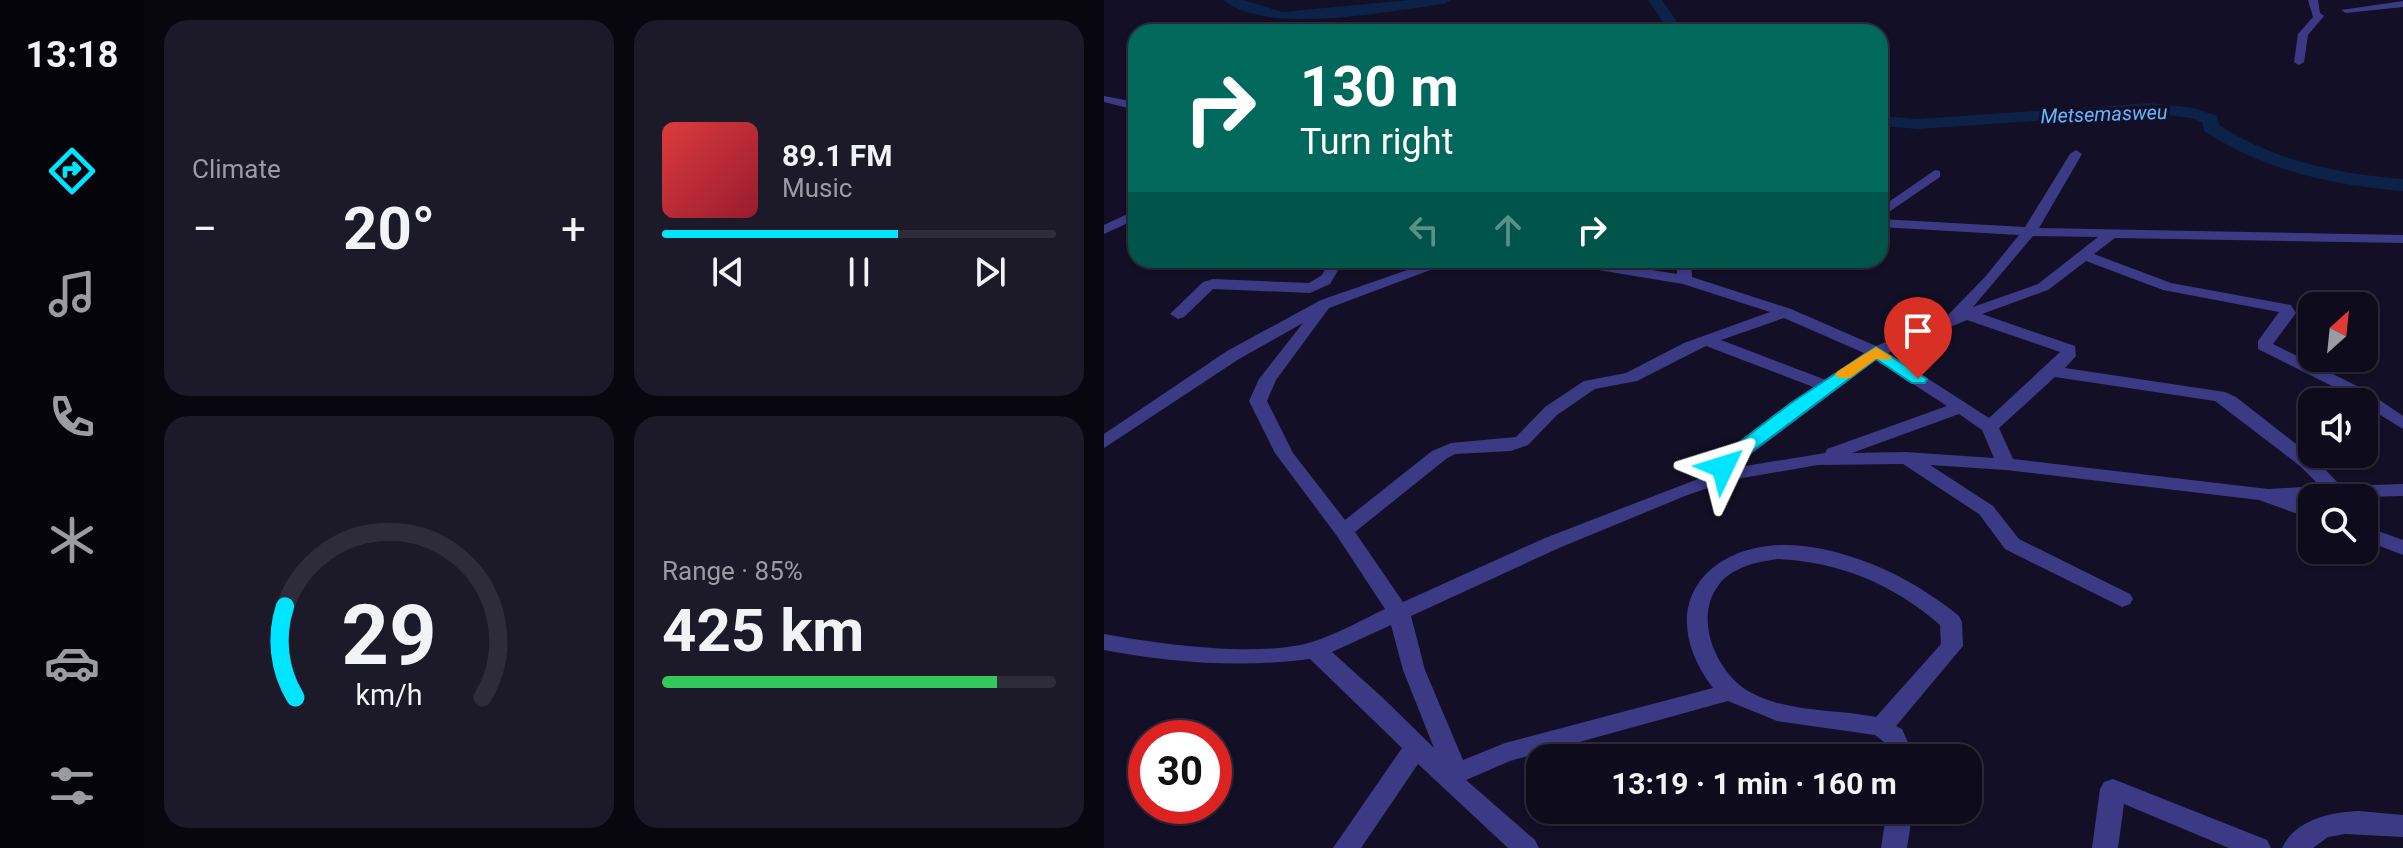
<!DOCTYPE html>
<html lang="en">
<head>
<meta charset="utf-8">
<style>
  body { margin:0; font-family:Roboto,sans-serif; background:#1c1929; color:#f1f3f6; height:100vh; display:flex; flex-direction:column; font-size:30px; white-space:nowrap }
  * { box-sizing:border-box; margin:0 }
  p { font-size:26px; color:#9b9ba3 }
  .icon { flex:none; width:44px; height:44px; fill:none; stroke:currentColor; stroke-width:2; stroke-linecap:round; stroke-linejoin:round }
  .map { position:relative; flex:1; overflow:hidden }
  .panel { display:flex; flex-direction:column; gap:20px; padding:20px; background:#08060f; width:960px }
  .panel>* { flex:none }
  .banner { position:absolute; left:24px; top:24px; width:760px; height:244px; border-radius:24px; box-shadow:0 2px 6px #0004,0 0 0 2px #2e2b3b; background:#00695c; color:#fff; overflow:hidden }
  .needle { width:52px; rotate:27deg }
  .buttons { position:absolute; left:1194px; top:292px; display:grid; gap:16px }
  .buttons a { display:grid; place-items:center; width:80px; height:80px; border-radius:16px; background:#0e0b1c; box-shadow:0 2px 6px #0004,0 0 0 2px #2e2b3b; font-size:40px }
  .speed { position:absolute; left:24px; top:720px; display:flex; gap:16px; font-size:40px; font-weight:700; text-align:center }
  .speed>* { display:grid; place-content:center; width:104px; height:104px; border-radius:50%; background:#0e0b1c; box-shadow:0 2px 6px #0004,0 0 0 2px #2e2b3b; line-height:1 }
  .speed .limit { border:12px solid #d22; background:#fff; color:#111 }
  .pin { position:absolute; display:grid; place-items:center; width:68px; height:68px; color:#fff; margin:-82px -34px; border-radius:50% 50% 50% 0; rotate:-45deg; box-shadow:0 0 8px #0007 }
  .pin .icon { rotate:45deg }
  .me { position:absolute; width:88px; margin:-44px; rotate:49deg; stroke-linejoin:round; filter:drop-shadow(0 0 6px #0008) }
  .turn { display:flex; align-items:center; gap:28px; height:168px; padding:0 40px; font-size:36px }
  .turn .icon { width:104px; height:104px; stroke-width:2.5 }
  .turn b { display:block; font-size:56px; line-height:68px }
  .lanes { display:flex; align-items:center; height:76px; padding:0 40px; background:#0003; justify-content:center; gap:40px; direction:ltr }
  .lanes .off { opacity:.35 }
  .big { font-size:60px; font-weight:700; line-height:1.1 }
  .panel .card { flex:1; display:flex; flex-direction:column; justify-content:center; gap:12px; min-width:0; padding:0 28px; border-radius:24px; background:#1c1929 }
  .panel .dial { align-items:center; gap:0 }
  .dial svg { height:208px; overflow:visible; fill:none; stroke:#2e2b3b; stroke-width:7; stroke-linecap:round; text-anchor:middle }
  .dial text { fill:#f1f3f6; stroke:none }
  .song { display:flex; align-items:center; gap:24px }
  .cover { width:96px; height:96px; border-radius:12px; background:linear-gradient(135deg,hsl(0 70% 55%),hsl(350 70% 35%)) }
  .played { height:8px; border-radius:4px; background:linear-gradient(90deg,#00e5ff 60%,#2e2b3b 60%) }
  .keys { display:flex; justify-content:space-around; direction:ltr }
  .heat { display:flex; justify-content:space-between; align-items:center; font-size:44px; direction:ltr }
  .charge { height:12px; border-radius:6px; background:linear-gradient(90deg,#34c759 85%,#2e2b3b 0) }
  .panel .tiles { flex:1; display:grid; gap:20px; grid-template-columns:repeat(2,1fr) }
  .trip { position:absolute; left:422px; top:744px; width:456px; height:80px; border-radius:24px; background:#0e0b1c; box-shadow:0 2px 6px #0004,0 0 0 2px #2e2b3b; font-weight:700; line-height:80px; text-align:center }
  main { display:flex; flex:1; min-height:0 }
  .dock { display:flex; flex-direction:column; width:144px; justify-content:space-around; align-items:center; background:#06040b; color:#9b9ba3 }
  .dock .icon { width:56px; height:56px }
  .dock .on { color:#00e5ff }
  .dock b { font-size:36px; color:#f1f3f6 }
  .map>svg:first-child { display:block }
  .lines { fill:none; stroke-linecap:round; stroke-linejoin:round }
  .river { fill:#0c2248; fill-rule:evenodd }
  .minor { fill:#3d3a85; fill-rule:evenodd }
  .route { fill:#00e5ff; stroke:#0095a6; stroke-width:2 }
  .slow { fill:#f59e0b }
  .labels { text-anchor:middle; stroke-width:7; stroke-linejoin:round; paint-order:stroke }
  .far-water-label { font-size:20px; font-style:italic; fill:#62b6ff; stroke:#130f26 }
</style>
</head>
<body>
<main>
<nav class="dock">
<b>13:18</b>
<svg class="icon on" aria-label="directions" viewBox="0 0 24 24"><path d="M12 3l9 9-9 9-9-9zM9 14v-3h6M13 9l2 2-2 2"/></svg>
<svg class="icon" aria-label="music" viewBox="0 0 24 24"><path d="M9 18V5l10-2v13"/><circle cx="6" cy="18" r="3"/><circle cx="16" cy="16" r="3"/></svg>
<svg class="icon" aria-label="phone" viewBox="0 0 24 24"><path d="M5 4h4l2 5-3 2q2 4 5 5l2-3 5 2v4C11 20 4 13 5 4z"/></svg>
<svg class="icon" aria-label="climate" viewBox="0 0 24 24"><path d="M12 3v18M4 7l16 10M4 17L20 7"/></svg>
<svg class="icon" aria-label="car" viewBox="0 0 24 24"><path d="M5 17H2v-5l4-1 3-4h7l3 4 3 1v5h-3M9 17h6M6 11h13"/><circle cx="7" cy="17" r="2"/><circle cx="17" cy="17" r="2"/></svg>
<svg class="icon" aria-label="filters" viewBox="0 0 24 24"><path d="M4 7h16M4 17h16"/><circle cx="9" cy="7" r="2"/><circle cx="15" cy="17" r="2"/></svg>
</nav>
<section class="panel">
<div class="tiles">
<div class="card"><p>Climate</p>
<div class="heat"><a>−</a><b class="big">20°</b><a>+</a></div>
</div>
<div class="card">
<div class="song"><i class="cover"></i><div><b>89.1 FM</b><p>Music</p></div></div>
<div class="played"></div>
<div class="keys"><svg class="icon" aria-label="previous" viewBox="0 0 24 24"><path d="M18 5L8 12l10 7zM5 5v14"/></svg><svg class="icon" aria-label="pause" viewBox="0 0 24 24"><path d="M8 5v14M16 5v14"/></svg><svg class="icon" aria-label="next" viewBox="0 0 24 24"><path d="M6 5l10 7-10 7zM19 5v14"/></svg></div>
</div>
<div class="card dial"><svg viewBox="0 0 100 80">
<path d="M14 69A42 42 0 1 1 86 69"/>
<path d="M14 69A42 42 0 0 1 10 34" stroke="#00e5ff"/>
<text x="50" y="56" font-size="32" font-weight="700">29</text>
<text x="50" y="72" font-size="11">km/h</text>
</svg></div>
<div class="card"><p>Range · 85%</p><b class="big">425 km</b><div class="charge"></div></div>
</div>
</section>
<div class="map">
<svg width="1299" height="848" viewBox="0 0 1299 848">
  <rect width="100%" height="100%" fill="#130f26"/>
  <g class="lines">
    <g class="river">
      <path d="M119,0h21l38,12 127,-12h42l-7,4c-55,7 -176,32 -221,-4z"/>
      <polygon points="544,0 558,0 580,32 566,32"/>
      <path d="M1046,103l44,5 23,8 2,9c56,36 119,49 184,54v12c-70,-6 -140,-21 -199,-60l-2,-9 -11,-4 -41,-5 -232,16 -38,-3v-10l38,3z"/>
    </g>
    <g class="minor">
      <polygon points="1204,0 1214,0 1216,13 1220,16 1204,35 1200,62 1195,65 1190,62 1194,34 1209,17"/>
      <polygon points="1299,1 1299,7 1242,13 1237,10"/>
      <polygon points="0,96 32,102 32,110 0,102"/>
      <path d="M972,150l6,4 -43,74 364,7v8l-288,-5 -21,16 77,29 120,22 5,8 -23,31 92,46 38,26v13l-39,-24v-3l-106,-53v-8l21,-29 -116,-22 -77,-29 -38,29 -66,24 93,32 1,10 -11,12 160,24 11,5 78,61 27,28 62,-2v12l-108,3 17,7v13l-53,-19 -253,-30 -76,-5 63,41 26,33 111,55 3,5 -3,5 -8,3 -117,-58 -26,-35 -76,-50 -85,1 -87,15 -46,16 -126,52 -148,68 14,54 38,90 42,-17 208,-55c-66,-87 3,-156 98,-141 55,9 105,34 148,69l3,6 1,24 -67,80 6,3 13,29h-24l-7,-16 -9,-7 -98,-14 -49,-20 -218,60 -44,19 69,60 4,8h-31l-90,-84 -57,84h-28l69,-100 -92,-89c-69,9 -137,4 -206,-9v-16c55,10 155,24 208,8 25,-8 50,-22 73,-33l-48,-73 -62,-83 -26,-52 10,-22 44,-56 -64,36 -135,89v-14l123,-83 94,-51 115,-40h21l-128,48 -53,72 -9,21 26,52 52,67 87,-69 19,-8 65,-6 29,-30 39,-26 42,-8 58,-30 86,-31 -87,-28 -121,-20 -7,-4h34l88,14v-14h14l1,17 99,32 85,37 70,-29 39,-40 34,-42 -139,-8v-8l145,8 45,-73zM929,236l65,1 -60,47 -65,23zM680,318l80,35 -38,27 -105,-40zM863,320l93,32 -71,66 -101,-65zM602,346l110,42 -96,69 -6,10 2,5 -171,66 -142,64 -48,-70 91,-73 9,-5 56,-3 17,-6 29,-30 38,-26 42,-8zM772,360l71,46 -120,43 -2,4 -92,15zM951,377l160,24 85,65 20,20 -52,3 -255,-30 -14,-31zM855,414l23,16 12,28 -89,-6 -53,1zM674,559c62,3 115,25 162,66l1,19 -65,73c-41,-8 -88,-4 -126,-25 -33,-18 -57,-73 -32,-106 13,-19 39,-24 60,-27zM287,625l12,45 31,78 -51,-50 -51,-46z"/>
      <polygon points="831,170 836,171 836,177 776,218 776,208"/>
      <polygon points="32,210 32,219 0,234 0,225"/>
      <polygon points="226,260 240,260 226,284 206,293 109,289 80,317 74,319 66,314 99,282 109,279 205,283 218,275"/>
      <polygon points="1260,526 1299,540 1299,555 1260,540"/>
      <polygon points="1009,779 1163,840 1167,848 1125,848 1020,804 1014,848 988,848 996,789 1000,782"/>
      <polygon points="783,810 809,810 803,848 777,848"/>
      <path d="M1255,811l44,4v22l-58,-3 -17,3 -15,11h-31c13,-28 48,-36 77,-37z"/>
    </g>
  </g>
  <polygon class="route" points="772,347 823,379 821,383 808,383 772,359 631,464 626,472 612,472 610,467 616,457 687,403"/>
  <polygon class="slow" points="772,347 788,357 786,360 772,359 746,378 734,378 731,375 734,371"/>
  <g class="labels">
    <g class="far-water-label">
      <text transform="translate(1000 114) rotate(-2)" y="7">Metsemasweu</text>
    </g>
  </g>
</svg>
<div class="buttons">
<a><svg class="needle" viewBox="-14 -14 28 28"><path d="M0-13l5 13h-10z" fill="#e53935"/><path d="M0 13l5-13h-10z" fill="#9b9ba3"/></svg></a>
<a><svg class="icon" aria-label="sound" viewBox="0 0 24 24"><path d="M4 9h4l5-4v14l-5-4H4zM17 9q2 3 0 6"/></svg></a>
<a><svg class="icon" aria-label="search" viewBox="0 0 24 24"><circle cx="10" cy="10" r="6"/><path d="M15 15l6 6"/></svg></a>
</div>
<div class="speed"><div class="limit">30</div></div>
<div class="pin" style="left:814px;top:379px;background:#d93025"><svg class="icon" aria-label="arrive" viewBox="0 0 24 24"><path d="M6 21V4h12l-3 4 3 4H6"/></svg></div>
<svg class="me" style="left:619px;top:467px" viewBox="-20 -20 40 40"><path d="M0-17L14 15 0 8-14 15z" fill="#00e5ff" stroke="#fff" stroke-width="4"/></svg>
<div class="trip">13:19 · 1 min · 160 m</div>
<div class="banner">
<div class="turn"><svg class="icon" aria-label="right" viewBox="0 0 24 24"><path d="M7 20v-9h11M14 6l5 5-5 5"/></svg><div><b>130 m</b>Turn right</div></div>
<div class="lanes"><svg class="icon off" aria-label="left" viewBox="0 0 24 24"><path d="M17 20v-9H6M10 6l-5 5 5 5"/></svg><svg class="icon off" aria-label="ahead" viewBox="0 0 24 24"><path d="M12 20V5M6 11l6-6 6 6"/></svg><svg class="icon" aria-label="right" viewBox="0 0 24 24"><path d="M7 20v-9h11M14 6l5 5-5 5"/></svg></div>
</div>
</div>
</main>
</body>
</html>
